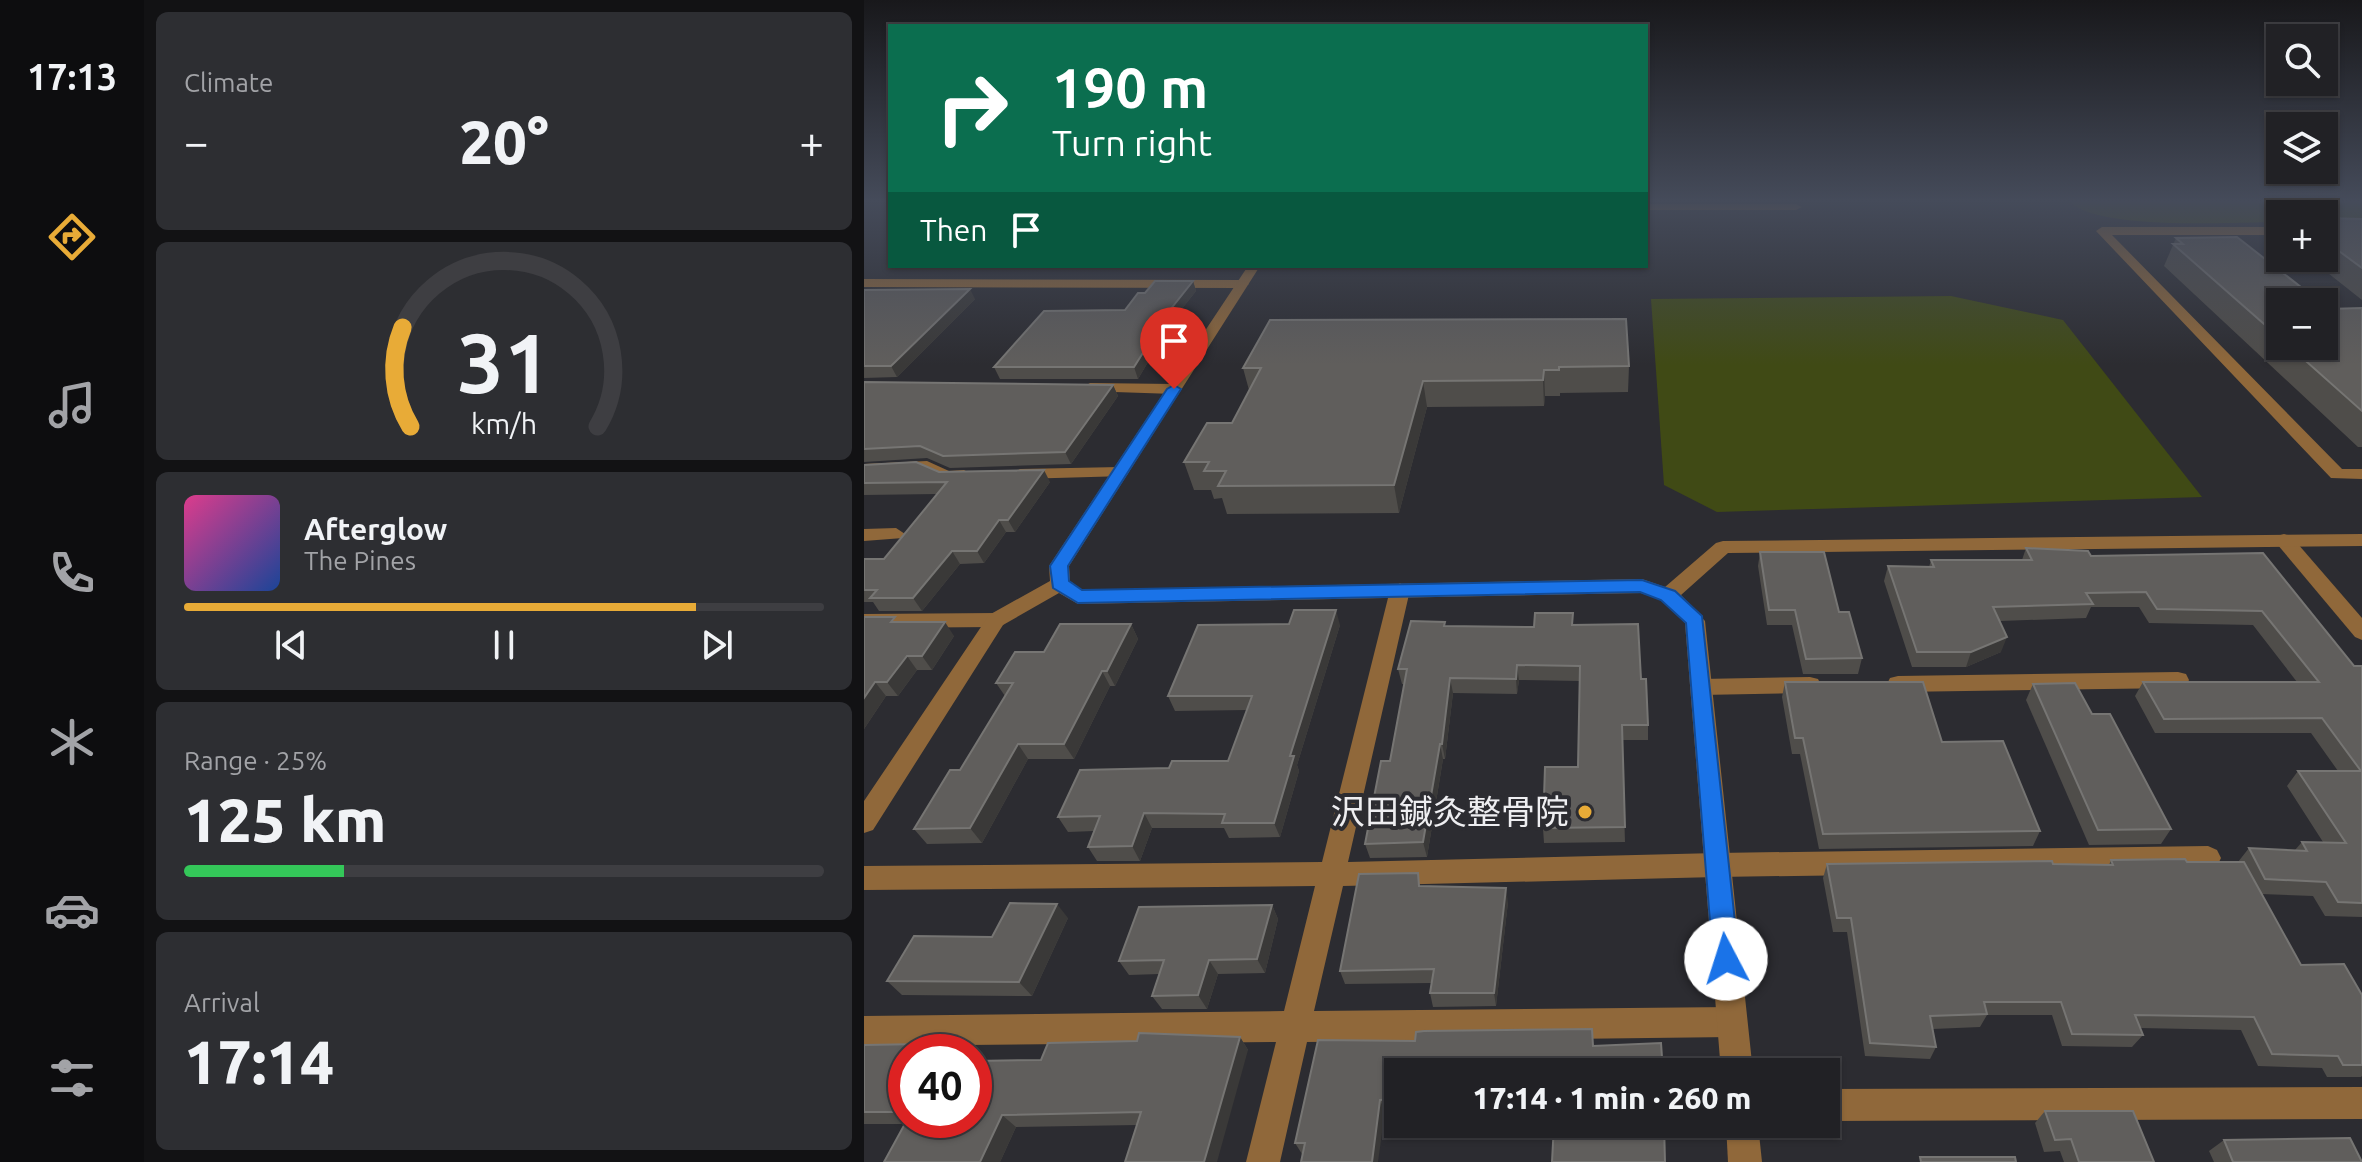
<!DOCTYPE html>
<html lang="en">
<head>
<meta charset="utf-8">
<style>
  body { margin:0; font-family:Ubuntu,"Noto Sans JP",sans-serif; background:#2d2e32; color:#f1f3f6; height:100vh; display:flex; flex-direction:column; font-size:30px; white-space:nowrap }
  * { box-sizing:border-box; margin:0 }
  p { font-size:26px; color:#a2a3a7 }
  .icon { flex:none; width:44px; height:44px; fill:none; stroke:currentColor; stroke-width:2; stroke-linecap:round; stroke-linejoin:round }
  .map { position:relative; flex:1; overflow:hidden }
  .sheet { display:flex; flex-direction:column; gap:12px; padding:12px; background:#121214; width:720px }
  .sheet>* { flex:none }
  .top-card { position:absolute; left:24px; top:24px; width:760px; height:244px; border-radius:0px; box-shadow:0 2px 6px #0004,0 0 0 2px #3e3e42; background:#0b6e4f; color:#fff; overflow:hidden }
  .tools { position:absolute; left:1402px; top:24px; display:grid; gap:16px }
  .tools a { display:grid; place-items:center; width:72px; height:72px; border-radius:0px; background:#212125; box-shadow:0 2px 6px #0004,0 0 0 2px #3e3e42; font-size:40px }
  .speed { position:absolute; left:24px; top:1034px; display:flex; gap:16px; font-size:40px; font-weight:700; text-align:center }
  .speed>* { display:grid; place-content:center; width:104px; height:104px; border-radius:50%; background:#212125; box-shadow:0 2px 6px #0004,0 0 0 2px #3e3e42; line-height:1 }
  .speed .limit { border:12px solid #d22; background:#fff; color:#111 }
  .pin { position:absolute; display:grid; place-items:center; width:68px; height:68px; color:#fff; margin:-82px -34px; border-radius:50% 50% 50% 0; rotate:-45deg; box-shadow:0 0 8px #0007 }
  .pin .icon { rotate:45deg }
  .me { position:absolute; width:88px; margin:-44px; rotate:355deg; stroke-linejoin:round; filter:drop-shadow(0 0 6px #0008) }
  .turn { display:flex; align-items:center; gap:28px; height:168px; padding:0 32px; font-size:36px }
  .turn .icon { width:104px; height:104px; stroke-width:2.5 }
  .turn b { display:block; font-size:56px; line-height:68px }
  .then { display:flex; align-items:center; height:76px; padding:0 32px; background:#0003; gap:16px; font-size:30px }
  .big { font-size:60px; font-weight:800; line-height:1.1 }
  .sheet .tile { flex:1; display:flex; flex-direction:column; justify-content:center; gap:12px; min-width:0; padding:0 28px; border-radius:12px; background:#2d2e32 }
  .sheet .dial { align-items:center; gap:0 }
  .dial svg { height:208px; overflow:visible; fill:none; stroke:#3e3e42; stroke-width:7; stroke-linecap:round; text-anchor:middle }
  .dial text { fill:#f1f3f6; stroke:none }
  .song { display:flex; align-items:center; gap:24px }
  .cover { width:96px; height:96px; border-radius:12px; background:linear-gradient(135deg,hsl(330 70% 55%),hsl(220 70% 35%)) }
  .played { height:8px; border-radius:4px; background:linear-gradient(90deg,#e8ab37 80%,#3e3e42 80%) }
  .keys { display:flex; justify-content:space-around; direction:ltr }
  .heat { display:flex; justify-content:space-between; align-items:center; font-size:44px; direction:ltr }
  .charge { height:12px; border-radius:6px; background:linear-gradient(90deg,#34c759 25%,#3e3e42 0) }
  .trip { position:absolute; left:520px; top:1058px; width:456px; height:80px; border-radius:0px; background:#212125; box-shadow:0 2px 6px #0004,0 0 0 2px #3e3e42; font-weight:800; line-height:80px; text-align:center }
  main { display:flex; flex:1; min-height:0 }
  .dock { display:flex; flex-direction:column; width:144px; justify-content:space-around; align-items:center; background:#0d0d0f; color:#a2a3a7 }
  .dock .icon { width:56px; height:56px }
  .dock .active { color:#e8ab37 }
  .dock b { font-size:36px; color:#f1f3f6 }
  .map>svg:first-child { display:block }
  .green { fill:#404a15 }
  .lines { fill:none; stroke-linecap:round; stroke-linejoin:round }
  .service { fill:#90683a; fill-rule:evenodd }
  .minor { fill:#90683a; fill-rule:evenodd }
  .tertiary { fill:#90683a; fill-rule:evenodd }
  .wall { fill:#4f4d4a }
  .shaded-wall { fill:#3a3938 }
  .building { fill:#605e5c; stroke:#767573; stroke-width:2 }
  .route { fill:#1a73e8; stroke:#114b97; stroke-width:2 }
  .poi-dot { fill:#e8ab37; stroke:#2c2c31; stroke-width:3 }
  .labels { text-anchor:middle; stroke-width:8; stroke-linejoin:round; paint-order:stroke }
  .near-poi-label { font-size:34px; fill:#eeeef1; stroke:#2c2c31; text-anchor:end }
</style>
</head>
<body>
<main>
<nav class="dock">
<b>17:13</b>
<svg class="icon active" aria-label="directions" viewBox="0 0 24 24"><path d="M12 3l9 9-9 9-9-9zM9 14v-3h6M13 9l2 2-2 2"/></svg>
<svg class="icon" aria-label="music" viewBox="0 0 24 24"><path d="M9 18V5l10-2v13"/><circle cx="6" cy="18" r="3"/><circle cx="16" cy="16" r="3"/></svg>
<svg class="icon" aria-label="phone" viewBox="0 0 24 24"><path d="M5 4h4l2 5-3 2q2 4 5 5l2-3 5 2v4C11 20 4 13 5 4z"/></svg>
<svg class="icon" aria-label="climate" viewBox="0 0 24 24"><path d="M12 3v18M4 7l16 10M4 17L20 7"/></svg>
<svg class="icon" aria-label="car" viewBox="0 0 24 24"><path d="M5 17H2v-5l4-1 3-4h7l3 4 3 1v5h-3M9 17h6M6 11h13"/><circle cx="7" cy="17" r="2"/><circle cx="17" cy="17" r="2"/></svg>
<svg class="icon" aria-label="filters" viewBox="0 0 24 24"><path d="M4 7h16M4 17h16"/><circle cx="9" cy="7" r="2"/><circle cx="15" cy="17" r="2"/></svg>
</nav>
<section class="sheet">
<div class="tile"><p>Climate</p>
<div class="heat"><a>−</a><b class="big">20°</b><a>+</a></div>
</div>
<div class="tile dial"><svg viewBox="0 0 100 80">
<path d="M14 69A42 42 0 1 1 86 69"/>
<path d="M14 69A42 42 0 0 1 11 31" stroke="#e8ab37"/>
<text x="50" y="56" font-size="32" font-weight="700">31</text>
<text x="50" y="72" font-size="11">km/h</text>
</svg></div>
<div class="tile">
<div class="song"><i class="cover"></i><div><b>Afterglow</b><p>The Pines</p></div></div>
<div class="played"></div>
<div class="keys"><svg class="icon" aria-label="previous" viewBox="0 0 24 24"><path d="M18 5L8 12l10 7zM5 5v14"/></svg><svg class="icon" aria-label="pause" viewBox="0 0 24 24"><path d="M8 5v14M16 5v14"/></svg><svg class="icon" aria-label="next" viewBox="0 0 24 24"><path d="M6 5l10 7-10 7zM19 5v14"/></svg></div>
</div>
<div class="tile"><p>Range · 25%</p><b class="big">125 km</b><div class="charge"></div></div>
<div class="tile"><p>Arrival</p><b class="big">17:14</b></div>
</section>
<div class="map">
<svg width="1498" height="1162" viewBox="0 0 1498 1162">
  <rect width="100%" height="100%" fill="#2c2c31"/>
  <g class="green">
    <path d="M1206,202h292v20h-38v-8h-44v8c-44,0 -181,9 -210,-20z"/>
    <polygon points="1087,296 1199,320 1338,497 853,512 800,485 787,299"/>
  </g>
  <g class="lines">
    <g class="service">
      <polygon points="782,204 932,204 938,207 932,210 782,210"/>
      <polygon points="1416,227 1416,235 1248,235 1478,469 1498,469 1498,479 1467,478 1232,231 1238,227"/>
      <polygon points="226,383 310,384 318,389 310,394 221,391 218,388"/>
      <path d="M63,461l22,10 15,-1 9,5c-17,15 -32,0 -49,-4 -17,-3 -42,2 -60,3v-10z"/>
      <polygon points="256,467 265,472 262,476 156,479 147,474 156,469"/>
      <polygon points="32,528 41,534 39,538 0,541 0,529"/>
      <polygon points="132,613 139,615 142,620 139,625 132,627 0,628 0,614"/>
      <polygon points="1314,672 1322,674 1325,680 1322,686 1314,688 1034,692 1026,690 1023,684 1026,678 1034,676"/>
      <polygon points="946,677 954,679 957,685 954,691 946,693 837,695 829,693 826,687 829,681 837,679"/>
      <polygon points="1344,846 1353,850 1357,858 1353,866 1344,870 853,877 844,873 840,865 844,857 853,853"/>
      <polygon points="1498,1087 1498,1119 962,1121 962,1089"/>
    </g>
    <g class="minor">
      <polygon points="0,279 378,280 385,284 378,288 0,287"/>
      <polygon points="1420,534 1427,536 1498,618 1498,640 1491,637 1413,544 1410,540 1413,536"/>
      <polygon points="536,583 546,590 484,862 853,853 862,857 866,865 862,873 853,877 479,886 450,1011 868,1007 879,1011 883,1022 879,1033 868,1037 443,1042 416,1162 382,1162 412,1042 0,1046 0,1016 420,1011 451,886 0,890 0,866 458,862 526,590"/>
    </g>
    <g class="tertiary">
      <polygon points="384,266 396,266 205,566 206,581 218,590 778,579 801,587 852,543 859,541 1498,534 1498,546 864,553 817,595 841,621 889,1072 857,1072 821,623 797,600 777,593 214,604 195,593 139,625 9,830 0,833 0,801 125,615 186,581 185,566"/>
      <polygon points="862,1124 894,1124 898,1162 864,1162"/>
    </g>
  </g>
  <g class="wall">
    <polygon points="1460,218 1498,219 1498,300 1445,258 1460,258"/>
    <polygon points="1312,238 1416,302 1416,346 1460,346 1464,309 1498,308 1498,447 1494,447 1300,266"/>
    <polygon points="329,281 332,291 309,320 274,379 136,379 130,367 261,310 281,293"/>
    <polygon points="0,290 111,299 33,377 0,378"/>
    <polygon points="765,366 764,392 696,393 696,396 681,396 680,406 563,407 535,513 363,514 358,498 350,499 347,490 330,490 320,462 368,423 385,390 379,368"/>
    <polygon points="0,382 249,385 254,396 207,464 86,468 63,458 0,462"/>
    <polygon points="0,465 75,472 186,482 151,532 142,532 120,563 96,564 58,611 15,611 9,602 0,602 0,559 20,559 73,494 0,495"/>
    <polygon points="1162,548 1227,556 1399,553 1490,666 1498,666 1498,917 1461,916 1449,896 1397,894 1437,965 1498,995 1498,1076 1497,1077 1463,1077 1458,1068 1394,1066 1377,1030 1276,1028 1279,1035 1268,1047 1198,1046 1188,1015 1123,1015 1116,1027 1069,1029 1072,1047 1066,1059 1001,1056 983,932 969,932 959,878 963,864 1245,865 1247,860 1374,862 1385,848 1431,850 1438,842 1459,842 1423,786 1434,771 1474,771 1447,733 1291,733 1271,696 1279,682 1433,682 1389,625 1285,623 1275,607 1227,607 1222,618 1136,621 1137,652 1102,667 1048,667 1020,581 1024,566 1065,567 1067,560 1158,560"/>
    <polygon points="896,552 975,612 998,658 994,674 939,674 928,625 903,625 894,566"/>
    <polygon points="0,617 35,622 90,636 68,670 53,670 34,696 22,696 0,729"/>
    <polygon points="267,624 274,639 251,686 246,686 210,759 164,759 118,843 63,844 50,829 96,770 141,696 132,683"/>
    <polygon points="476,625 433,765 435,771 416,837 365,838 360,828 288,828 276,861 233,861 224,847 230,831 204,832 194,817 305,768 364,761 383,710 311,711 304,696"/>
    <polygon points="709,625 777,679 784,725 784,740 758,740 761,842 680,843 679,828 714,767 716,681 655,680 653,694 589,693 581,759 579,759 563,857 506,858 501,844 526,761 540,684 538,684 534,669 582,626 670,627"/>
    <polygon points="921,682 1078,742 1176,831 1169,846 955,849 936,754 928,754 918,697"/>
    <polygon points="1169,684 1228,714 1307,829 1297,844 1225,845 1162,700"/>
    <polygon points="558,886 644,902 632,1006 569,1007 566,993 567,983 481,984 476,971"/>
    <polygon points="408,905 414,919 401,973 354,974 343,1009 298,1009 288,996 295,974 265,975 255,961"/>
    <polygon points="204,918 168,996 38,995 23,981 128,937"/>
    <polygon points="376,1037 384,1050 273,1125 152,1127 136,1162 20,1162 41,1124 0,1124 0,1045 42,1052 42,1120 110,1120 177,1060 273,1041"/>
    <polygon points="454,1040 729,1046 534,1072 534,1111 521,1111 438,1154 431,1143"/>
    <polygon points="1181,1111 1290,1162 1200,1162 1196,1151 1180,1152 1171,1123"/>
    <polygon points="1360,1140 1498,1162 1350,1162 1345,1151"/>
  </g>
  <g class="shaded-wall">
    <polygon points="329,281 332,291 309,320 274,379 270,367 306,310"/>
    <polygon points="106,289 111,299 33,377 27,366"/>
    <polygon points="680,370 681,396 680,406 679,380"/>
    <polygon points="559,381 563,407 535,513 530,485"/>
    <polygon points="249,385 254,396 207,464 201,452"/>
    <polygon points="180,470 186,482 151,532 144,520"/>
    <polygon points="135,520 142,532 120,563 113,551"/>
    <polygon points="88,551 96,564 58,611 49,598"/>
    <polygon points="472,610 476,625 433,765 435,771 416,837 410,823 426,756"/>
    <polygon points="81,622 90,636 68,670 58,656"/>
    <polygon points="267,624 274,639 251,686 243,671"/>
    <polygon points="1143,637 1137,652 1102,667 1107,652"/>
    <polygon points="43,656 53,670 34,696 23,682"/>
    <polygon points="653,665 655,680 653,694 652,679"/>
    <polygon points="238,671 246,686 210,759 200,744"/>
    <polygon points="586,678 589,693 581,759 578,744"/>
    <polygon points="11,682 22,696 0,729 0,698"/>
    <polygon points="154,744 164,759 118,843 106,828"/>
    <polygon points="576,744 579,759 563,857 559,842"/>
    <polygon points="280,813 288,828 276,861 268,846"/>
    <polygon points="642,888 644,902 632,1006 630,993"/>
    <polygon points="193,904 204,918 168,996 155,982"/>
    <polygon points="408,905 414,919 401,973 393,959"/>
    <polygon points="345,960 354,974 343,1009 334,995"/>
    <polygon points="376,1037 384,1050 353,1162 340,1162"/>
    <polygon points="57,1044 66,1052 53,1052"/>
    <polygon points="516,1100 521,1111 514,1162 508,1162"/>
    <polygon points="138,1115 152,1127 136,1162 116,1162"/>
  </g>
  <g class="building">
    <polygon points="1460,218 1498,219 1498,268 1460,240"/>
    <polygon points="1373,237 1456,302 1416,302 1416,338 1309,244 1319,244 1312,238"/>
    <polygon points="291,281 329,281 306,310 270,367 130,367 180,311 261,310 274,293 281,293"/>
    <polygon points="106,289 27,366 0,366 0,290"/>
    <polygon points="1460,305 1464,309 1498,308 1498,411 1425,346 1460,346"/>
    <polygon points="762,319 765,366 695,367 695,370 680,370 679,380 559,381 530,485 354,486 362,471 340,471 345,462 320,462 343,423 368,423 397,368 379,368 406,320"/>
    <polygon points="0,382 249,385 201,452 79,456 56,446 0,449"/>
    <polygon points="52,462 75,472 180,470 144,520 135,520 113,551 88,551 49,598 6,598 13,590 0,590 0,559 20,559 83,482 0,483 0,465"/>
    <polygon points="1162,548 1224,551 1227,556 1399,553 1490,666 1498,666 1498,903 1474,902 1462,882 1401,879 1385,848 1443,851 1438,842 1482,843 1434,771 1497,771 1458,718 1300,719 1279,682 1455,682 1398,611 1293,609 1282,592 1222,593 1229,604 1129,607 1143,637 1107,652 1053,652 1024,566 1070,567 1067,560 1168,560"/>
    <polygon points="896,552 960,552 975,612 985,612 998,658 942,659 931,610 905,610"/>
    <polygon points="430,610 472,610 426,756 430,756 410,823 358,823 361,814 280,813 268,846 224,847 236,816 194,817 216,770 305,768 308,761 364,761 388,696 304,696 334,625 425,624"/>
    <polygon points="671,613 709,613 708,625 774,624 777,679 782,679 784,725 758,725 761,827 679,828 681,767 714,767 716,666 653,665 652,679 586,678 578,744 576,744 559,842 501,844 517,761 526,761 543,669 534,669 547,621 581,622 580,626 670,627"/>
    <polygon points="0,617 31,617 27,622 81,622 58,656 43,656 23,682 11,682 0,698"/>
    <polygon points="196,624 267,624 243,671 238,671 200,744 154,744 106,828 50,829 86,770 96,770 149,683 132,683 151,652 180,652"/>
    <polygon points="921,682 1059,682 1078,742 1139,741 1176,831 959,834 939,738 931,738"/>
    <polygon points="1211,683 1228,714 1246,714 1307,829 1234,830 1169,684"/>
    <polygon points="1321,859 1323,862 1380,862 1437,965 1480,964 1498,995 1498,1065 1479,1065 1474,1056 1408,1054 1390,1017 1271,1015 1279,1035 1208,1034 1197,1002 1120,1002 1123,1014 1066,1016 1072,1047 1006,1043 987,918 973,918 963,864 1188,861 1189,864 1249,865 1247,860"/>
    <polygon points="554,873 555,886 642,888 630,993 566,993 570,969 476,971 495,874"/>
    <polygon points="146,903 193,904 155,982 23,981 50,936 128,937"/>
    <polygon points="408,905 393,959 345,960 334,995 288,996 300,960 255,961 275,907"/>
    <polygon points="728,1029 729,1046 797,1043 799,1072 534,1072 534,1099 516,1100 508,1162 437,1162 441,1143 431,1143 454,1040 551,1041 552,1032 560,1031"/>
    <polygon points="275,1033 376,1037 340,1162 261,1162 277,1112 138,1115 116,1162 20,1162 43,1120 110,1120 110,1061 177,1060 184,1043 273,1041"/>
    <polygon points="57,1044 53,1052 42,1052 42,1112 0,1112 0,1045"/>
    <polygon points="1181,1111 1269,1111 1290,1162 1215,1162 1207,1139 1191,1140"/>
    <polygon points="690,1124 800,1124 801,1162 688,1162"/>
    <polygon points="1486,1138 1498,1162 1369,1162 1360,1140"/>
    <polygon points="1056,1157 1151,1157 1152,1162 1057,1162"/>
  </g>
  <linearGradient id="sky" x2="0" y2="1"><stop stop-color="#18181b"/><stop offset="0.55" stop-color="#454b5a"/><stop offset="1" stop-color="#454b5a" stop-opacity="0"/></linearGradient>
  <rect width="1498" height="365" fill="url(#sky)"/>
  <polygon class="route" points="310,385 317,389 204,566 205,581 218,590 778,580 811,591 838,616 875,959 871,968 862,972 853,968 849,959 822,623 797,600 776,592 214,603 189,588 186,566 303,389"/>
  <circle class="poi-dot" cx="721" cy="812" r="8"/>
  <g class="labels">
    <g class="near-poi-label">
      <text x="705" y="824">沢田鍼灸整骨院</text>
    </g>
  </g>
</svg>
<div class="tools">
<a><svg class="icon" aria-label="search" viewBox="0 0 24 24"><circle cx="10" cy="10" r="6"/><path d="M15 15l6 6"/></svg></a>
<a><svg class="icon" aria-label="layers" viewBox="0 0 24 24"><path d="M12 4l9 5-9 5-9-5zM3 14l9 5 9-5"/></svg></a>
<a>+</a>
<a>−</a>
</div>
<div class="speed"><div class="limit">40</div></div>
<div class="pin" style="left:310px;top:389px;background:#d93025"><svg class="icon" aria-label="arrive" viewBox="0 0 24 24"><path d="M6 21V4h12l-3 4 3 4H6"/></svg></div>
<svg class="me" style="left:862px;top:959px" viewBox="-20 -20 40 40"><circle r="19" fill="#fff"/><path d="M0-13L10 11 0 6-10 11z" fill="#1a73e8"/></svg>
<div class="trip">17:14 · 1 min · 260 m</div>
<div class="top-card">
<div class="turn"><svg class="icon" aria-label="right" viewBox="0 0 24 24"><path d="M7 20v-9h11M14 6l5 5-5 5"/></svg><div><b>190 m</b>Turn right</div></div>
<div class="then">Then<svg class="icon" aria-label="arrive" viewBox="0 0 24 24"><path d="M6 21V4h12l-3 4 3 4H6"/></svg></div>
</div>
</div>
</main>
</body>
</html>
